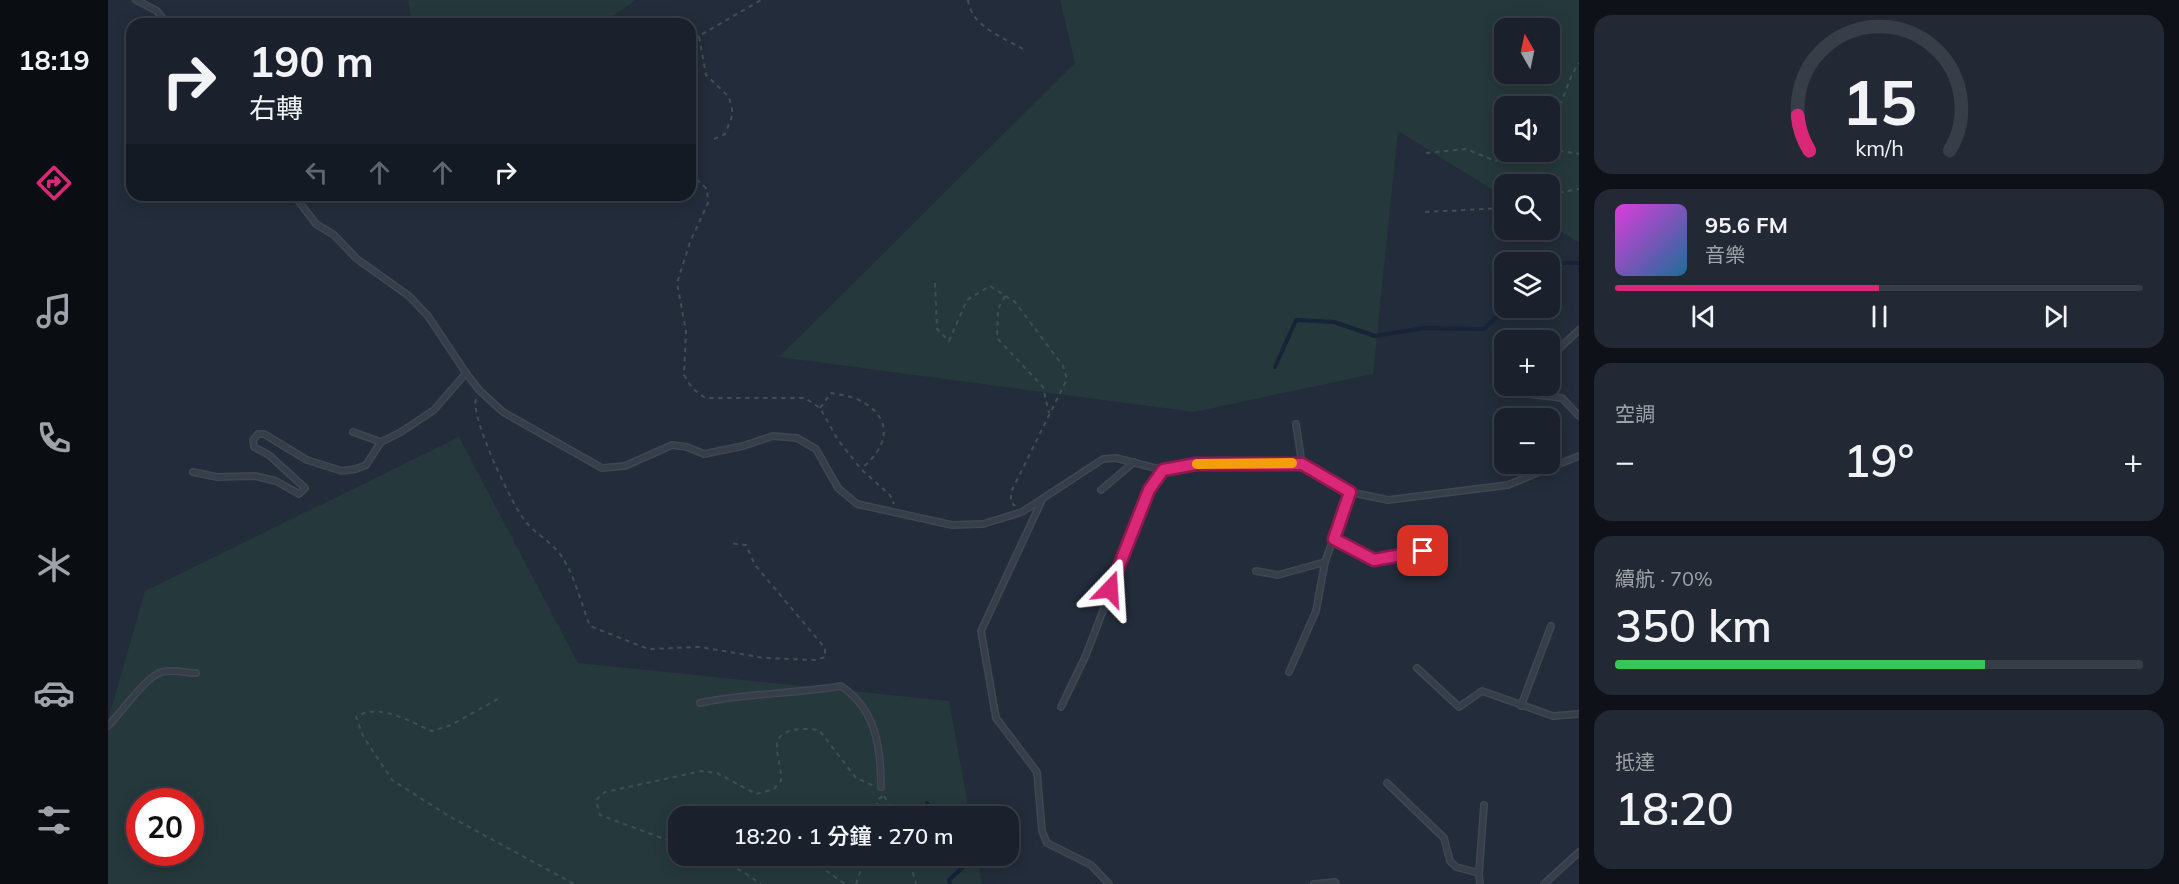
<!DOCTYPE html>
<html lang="zh-TW">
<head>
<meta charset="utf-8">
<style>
  body { margin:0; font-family:Mulish,"Noto Sans TC",sans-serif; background:#232934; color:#f1f3f6; height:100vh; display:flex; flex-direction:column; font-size:22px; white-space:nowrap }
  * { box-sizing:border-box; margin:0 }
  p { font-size:20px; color:#9fa3a9 }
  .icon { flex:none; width:33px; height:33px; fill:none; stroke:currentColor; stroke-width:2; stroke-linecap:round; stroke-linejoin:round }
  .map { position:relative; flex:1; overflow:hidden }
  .panel { display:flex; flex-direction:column; gap:15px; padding:15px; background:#0e1218; width:600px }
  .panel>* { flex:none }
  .hud { position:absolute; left:18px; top:18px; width:570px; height:183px; border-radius:18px; box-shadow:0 3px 15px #0003,0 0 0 2px #383e48; background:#1a212c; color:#f1f3f6; overflow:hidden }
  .needle { width:39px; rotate:351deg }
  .buttons { position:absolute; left:1386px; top:18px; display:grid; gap:12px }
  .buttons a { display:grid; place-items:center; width:66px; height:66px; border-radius:12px; background:#1a212c; box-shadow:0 3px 15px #0003,0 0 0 2px #383e48; font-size:30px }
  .speed { position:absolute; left:18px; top:788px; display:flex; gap:12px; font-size:30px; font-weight:700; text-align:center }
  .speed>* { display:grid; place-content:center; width:78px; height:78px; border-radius:50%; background:#1a212c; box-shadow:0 3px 15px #0003,0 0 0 2px #383e48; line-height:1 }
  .speed .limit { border:9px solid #d22; background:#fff; color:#111 }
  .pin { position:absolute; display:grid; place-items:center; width:51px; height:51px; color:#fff; margin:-26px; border-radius:12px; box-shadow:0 3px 9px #0006 }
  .me { position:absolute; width:66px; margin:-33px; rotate:20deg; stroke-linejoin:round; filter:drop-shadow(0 0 4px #0008) }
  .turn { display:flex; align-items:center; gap:21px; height:126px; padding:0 24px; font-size:27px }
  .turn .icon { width:78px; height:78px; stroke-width:2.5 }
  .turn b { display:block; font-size:42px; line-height:51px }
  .lanes { display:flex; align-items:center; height:57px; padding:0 24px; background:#0003; justify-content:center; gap:30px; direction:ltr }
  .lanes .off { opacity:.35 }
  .big { font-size:45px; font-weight:600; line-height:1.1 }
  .panel .card { flex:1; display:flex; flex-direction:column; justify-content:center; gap:9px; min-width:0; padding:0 21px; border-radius:18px; background:#232934 }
  .panel .dial { align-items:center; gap:0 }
  .dial svg { height:156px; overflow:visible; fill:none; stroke:#383e48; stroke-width:7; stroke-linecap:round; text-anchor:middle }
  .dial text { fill:#f1f3f6; stroke:none }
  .song { display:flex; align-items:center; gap:18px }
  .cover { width:72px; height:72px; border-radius:9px; background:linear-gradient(135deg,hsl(300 70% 55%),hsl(200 70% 35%)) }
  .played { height:6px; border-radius:3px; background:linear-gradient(90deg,#db2777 50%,#383e48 50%) }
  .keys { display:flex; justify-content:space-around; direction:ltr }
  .heat { display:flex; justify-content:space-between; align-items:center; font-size:33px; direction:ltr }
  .charge { height:9px; border-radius:4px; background:linear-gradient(90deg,#34c759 70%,#383e48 0) }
  .trip { position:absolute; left:560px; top:806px; width:351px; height:60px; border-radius:18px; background:#1a212c; box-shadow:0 3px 15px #0003,0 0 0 2px #383e48; font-weight:600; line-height:60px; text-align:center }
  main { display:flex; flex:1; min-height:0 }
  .tabs { display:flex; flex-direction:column; width:108px; justify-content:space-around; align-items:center; background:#0a0d12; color:#9fa3a9 }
  .tabs .icon { width:42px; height:42px }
  .tabs .active { color:#db2777 }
  .tabs b { font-size:27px; color:#f1f3f6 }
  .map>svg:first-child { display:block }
  .green { fill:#25383b; fill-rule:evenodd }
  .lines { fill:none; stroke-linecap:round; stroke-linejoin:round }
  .stream { stroke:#172337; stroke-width:4 }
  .service-casing { stroke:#404753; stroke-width:8 }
  .path { stroke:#3d5153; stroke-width:2; stroke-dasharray:4.5 4.5; stroke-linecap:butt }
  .service { stroke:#363e4a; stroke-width:5 }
  .route-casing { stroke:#8e194d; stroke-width:15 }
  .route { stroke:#db2777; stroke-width:10 }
  .slow { stroke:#f59e0b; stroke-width:10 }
</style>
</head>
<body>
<main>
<nav class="tabs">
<b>18:19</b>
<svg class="icon active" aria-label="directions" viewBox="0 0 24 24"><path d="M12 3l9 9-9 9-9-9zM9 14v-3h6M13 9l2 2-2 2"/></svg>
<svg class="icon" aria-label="music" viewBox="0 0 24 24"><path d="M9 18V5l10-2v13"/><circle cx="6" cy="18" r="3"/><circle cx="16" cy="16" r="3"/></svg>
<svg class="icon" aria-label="phone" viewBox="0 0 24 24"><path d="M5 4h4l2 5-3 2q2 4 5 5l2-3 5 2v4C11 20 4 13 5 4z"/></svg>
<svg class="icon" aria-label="climate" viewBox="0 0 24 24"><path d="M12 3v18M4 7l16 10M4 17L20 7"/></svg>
<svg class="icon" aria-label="car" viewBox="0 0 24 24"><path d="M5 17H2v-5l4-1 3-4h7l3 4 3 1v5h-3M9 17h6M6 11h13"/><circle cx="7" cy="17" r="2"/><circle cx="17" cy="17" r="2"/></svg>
<svg class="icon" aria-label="filters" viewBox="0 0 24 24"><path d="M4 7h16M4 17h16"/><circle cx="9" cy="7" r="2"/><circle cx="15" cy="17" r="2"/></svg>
</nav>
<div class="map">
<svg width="1471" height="884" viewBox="0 0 1471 884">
  <rect width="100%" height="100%" fill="#232c3a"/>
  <g class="green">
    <polygon points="300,0 527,0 495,24 304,24"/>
    <path d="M952,0h519v243l-29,-19v-40h-46v13l-106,-66 -25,243 -179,38 -415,-55 296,-294zM1396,28h46v46h-46zM1396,106h46v46h-46z"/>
    <path d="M351,437l119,226 371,38 21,115h-292v39h299l5,29h-874v-164l37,-129zM32,801h50v51h-50z"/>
  </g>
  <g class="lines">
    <g class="stream">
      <polyline points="1442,271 1454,263 1471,263"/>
      <polyline points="1167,367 1188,320 1226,322 1267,336 1316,328 1376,329 1398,308"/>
      <polyline points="819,803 831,816"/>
      <polyline points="842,884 841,880 868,855"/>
    </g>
    <defs>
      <g id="service">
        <polyline points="28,0 49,11 59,24"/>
        <polyline points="186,195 208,224 226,235 249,259 301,296 320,316 358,373 371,390 395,412 494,468 517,466 564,445 579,447 596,454 635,446 665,436 689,438 708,449 730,488 749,504 844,525 875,524 914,512 995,459 1008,458 1055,470 1088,464 1194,464 1242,492 1280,500 1400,485 1471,456"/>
        <polyline points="1442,357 1471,330"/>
        <polyline points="1418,386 1421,394 1454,398 1471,416"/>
        <polyline points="1188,424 1194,464"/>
        <polyline points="245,432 273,442"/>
        <polyline points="85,472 109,477 147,476 168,481 191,494 197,488 161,455 146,447 145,440 150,434 156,434 199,460 234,471 248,469 258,465 273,442 293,432 326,410 358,373"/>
        <polyline points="993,490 1026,462"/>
        <polyline points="934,500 873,631 888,718 929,772 934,831 939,843 983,865 1001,884"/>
        <polyline points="1225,539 1266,560 1315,551"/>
        <polyline points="1148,571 1170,575 1217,562"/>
        <polyline points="1309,668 1351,707 1374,691 1445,716 1471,714"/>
        <polyline points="1181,672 1208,611 1217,562 1242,492"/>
        <path d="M592,703c46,-10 94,-9 141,-17 35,23 40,62 40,101"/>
        <polyline points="1413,706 1443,626"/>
        <polyline points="953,707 978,655 1041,490 1055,470"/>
        <path d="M0,726c13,-13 39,-51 54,-54 10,-3 24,1 34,1"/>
        <polyline points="1279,783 1336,838 1342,861 1348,867 1371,873 1372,884"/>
        <polyline points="1371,873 1376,805"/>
        <polyline points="1206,884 1227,882 1228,884"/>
        <polyline points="1436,884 1471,852"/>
      </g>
    </defs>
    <use href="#service" class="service-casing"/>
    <g class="path">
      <path d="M860,0c3,26 34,37 55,49"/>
      <polyline points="582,44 591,36"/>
      <path d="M1442,120c15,-17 16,-39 29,-57"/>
      <polyline points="606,139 617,134 625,114 621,97 598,75 591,36 653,0"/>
      <polyline points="1442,149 1471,154"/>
      <polyline points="1318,153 1358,149 1388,161 1405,152"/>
      <polyline points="582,173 599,189 600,203 582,242 569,283 578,331 576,375 584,388 597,398 697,398 712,408 730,440 753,469 782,495 786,504"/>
      <polyline points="1442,194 1471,189"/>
      <polyline points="1317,212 1396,208"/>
      <polyline points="827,283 829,329 841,341 859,300 882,286 907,302 955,366 959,379 903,492 903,502 907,506"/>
      <polyline points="897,296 890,309 889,338 935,387 941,413"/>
      <path d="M368,399c-6,17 36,107 50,123 10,12 27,21 36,35 12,17 20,49 28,69l58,23 52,-2 64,11 51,2 10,-3v-9l-70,-83 -9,-20 -17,-2"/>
      <path d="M712,408l11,-15c9,2 20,3 28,7 36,18 29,47 3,68"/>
      <path d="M390,699l-47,26 -19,6c-22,-9 -53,-29 -76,-14l7,19 29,44 55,35 127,69"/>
      <polyline points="776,796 788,816"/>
      <polyline points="766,816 770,799 776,796"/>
      <polyline points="560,840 570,828"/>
      <path d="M570,844l-78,-29 -4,-15 9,-8 97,-21 15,2 39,21 18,-5 7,-8c1,-12 -5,-26 -4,-38 3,-16 30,-15 42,-13l37,48 16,7"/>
      <polyline points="596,855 634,871 653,884"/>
      <polyline points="696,855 737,884"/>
      <polyline points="800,855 808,884"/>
      <polyline points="748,884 758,855"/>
    </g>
    <use href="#service" class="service"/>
  </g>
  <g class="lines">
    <defs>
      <polyline id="route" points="1002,589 1041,490 1055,470 1088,464 1194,464 1242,492 1226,539 1266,560 1315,551"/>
    </defs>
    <use href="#route" class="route-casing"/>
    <use href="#route" class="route"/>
    <polyline class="slow" points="1089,464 1184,463"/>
  </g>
</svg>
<div class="buttons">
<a><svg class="needle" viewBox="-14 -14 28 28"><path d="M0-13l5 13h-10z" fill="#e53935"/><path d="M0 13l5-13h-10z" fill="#9fa3a9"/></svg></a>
<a><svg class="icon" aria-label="sound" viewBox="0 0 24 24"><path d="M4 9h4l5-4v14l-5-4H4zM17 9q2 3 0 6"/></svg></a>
<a><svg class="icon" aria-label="search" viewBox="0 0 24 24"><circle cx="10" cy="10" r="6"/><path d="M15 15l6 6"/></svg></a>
<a><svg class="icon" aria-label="layers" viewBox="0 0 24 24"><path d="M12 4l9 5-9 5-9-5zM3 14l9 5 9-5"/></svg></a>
<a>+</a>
<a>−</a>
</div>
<div class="speed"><div class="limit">20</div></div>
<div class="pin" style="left:1315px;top:551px;background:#d93025"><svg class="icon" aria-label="arrive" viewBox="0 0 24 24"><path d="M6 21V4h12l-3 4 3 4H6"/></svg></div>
<svg class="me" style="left:1002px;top:589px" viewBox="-20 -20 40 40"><path d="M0-17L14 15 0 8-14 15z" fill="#db2777" stroke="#fff" stroke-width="4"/></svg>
<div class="trip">18:20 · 1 分鐘 · 270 m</div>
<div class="hud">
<div class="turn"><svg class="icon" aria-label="right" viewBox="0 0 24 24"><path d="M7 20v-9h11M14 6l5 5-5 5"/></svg><div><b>190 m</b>右轉</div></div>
<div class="lanes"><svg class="icon off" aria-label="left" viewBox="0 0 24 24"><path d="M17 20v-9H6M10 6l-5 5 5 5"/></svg><svg class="icon off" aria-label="ahead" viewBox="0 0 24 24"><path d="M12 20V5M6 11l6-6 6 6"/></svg><svg class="icon off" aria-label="ahead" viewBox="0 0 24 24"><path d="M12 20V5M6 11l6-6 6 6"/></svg><svg class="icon" aria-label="right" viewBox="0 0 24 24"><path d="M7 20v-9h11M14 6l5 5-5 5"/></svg></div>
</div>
</div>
<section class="panel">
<div class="card dial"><svg viewBox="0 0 100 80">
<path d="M14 69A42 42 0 1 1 86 69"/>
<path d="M14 69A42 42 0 0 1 8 51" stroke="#db2777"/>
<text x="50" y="56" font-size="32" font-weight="700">15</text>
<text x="50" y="72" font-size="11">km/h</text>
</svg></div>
<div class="card">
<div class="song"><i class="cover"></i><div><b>95.6 FM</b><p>音樂</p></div></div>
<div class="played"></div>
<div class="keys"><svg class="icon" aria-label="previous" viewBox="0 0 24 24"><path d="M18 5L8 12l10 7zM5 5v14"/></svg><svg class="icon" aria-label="pause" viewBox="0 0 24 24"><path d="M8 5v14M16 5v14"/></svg><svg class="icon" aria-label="next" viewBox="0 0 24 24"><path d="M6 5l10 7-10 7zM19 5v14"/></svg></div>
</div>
<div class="card"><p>空調</p>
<div class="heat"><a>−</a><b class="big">19°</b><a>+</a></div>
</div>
<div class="card"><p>續航 · 70%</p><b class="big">350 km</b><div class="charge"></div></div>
<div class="card"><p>抵達</p><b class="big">18:20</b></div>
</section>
</main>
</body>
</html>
